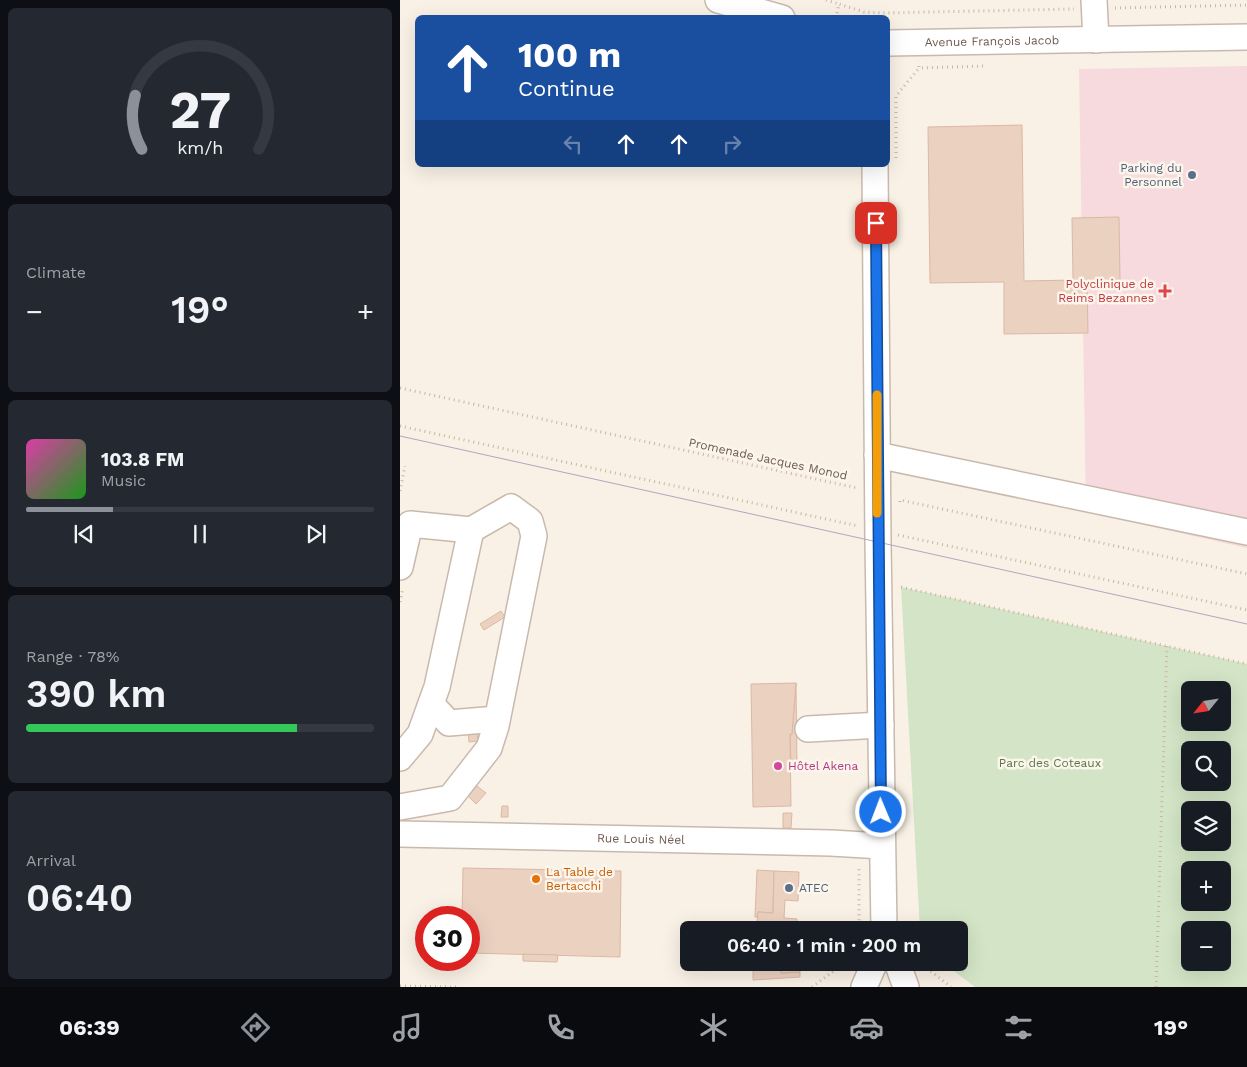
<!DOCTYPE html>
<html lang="en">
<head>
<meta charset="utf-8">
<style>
  body { margin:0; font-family:"Work Sans",sans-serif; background:#242831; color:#f1f3f6; height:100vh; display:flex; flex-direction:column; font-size:19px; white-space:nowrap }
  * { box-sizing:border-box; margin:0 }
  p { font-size:16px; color:#9ea1a6 }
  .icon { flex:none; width:28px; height:28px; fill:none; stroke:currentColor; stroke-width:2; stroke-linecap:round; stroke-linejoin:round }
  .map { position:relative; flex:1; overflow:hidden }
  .side { display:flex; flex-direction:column; gap:8px; padding:8px; background:#0d0f14; width:400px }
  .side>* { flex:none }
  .hud { position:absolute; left:15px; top:15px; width:475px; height:152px; border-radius:8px; box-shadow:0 5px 20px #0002; background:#1a4fa0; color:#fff; overflow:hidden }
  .needle { width:32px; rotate:240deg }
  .tools { position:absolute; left:781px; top:681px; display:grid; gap:10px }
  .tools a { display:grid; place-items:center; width:50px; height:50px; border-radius:8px; background:#171b24; box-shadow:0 5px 20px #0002; font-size:25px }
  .speed { position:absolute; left:15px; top:906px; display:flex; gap:10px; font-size:25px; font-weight:700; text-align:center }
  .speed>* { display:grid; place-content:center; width:65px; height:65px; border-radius:50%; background:#171b24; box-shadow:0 5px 20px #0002; line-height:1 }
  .speed .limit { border:8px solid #d22; background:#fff; color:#111 }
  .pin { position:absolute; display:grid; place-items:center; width:42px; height:42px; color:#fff; margin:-21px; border-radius:10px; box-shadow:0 2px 8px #0006 }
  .me { position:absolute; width:55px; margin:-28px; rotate:359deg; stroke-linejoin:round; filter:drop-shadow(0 0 4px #0008) }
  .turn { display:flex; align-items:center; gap:18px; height:105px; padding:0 20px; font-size:22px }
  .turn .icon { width:65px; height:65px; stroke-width:2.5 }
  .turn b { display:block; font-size:35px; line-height:42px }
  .lanes { display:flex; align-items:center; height:48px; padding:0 20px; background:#0003; justify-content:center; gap:25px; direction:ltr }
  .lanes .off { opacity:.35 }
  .big { font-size:38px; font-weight:600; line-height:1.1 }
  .side .widget { flex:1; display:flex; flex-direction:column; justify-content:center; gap:8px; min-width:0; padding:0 18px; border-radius:8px; background:#242831 }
  .side .dial { align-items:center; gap:0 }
  .dial svg { height:130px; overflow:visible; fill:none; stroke:#363941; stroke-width:7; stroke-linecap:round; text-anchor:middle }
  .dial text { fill:#f1f3f6; stroke:none }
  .song { display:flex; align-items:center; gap:15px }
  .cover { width:60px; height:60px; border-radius:8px; background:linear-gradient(135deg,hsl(320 70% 55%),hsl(120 70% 35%)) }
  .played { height:5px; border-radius:2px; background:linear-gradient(90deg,#8c9099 25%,#363941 25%) }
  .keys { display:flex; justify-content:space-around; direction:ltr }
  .heat { display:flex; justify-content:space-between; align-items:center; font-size:28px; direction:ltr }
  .charge { height:8px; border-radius:4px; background:linear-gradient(90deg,#34c759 78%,#363941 0) }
  .trip { position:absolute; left:280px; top:921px; width:288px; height:50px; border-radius:8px; background:#171b24; box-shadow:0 5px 20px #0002; font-weight:600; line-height:50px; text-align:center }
  .tab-bar { display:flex; height:80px; justify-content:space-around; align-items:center; background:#090b0e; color:#9ea1a6 }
  .tab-bar .icon { width:35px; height:35px }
  .tab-bar .current { color:#8c9099 }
  .tab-bar b { font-size:22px; color:#f1f3f6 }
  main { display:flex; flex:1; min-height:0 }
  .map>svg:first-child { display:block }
  .medical { fill:#f6dadd }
  .park { fill:#d3e5c6; fill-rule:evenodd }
  .building { fill:#ebd1c0; stroke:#dbb8a3 }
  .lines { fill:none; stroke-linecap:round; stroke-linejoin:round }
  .minor-casing { stroke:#c9b9ad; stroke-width:28 }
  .path { stroke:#cfb4a4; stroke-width:3; stroke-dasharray:1 4; stroke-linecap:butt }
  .minor { stroke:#fff; stroke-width:25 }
  .tram { stroke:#b4a5c1; stroke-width:1 }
  .route-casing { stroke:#114b97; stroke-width:12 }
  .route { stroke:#1a73e8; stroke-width:9 }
  .slow { stroke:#f59e0b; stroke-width:9 }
  .service-dot { fill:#5c6f8a; stroke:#fcf5eb; stroke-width:2 }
  .health-dot { fill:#e0444e; stroke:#fcf5eb; stroke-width:2 }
  .hotel-dot { fill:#d1479c; stroke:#fcf5eb; stroke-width:2 }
  .food-dot { fill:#e8710a; stroke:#fcf5eb; stroke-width:2 }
  .labels { text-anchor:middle; stroke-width:5; stroke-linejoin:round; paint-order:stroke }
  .street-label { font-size:12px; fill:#6f594e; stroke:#fcf5eb }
  .service-label { font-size:12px; fill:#4e5e75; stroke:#fcf5eb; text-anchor:end }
  .health-label { font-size:12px; fill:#be3a42; stroke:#fcf5eb; text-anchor:end }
  .park-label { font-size:12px; fill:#58794a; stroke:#fcf5eb }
  .hotel-label { font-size:12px; fill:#b23c85; stroke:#fcf5eb; text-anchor:start }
  .food-label { font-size:12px; fill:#c56008; stroke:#fcf5eb; text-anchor:start }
</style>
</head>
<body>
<main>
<section class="side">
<div class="widget dial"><svg viewBox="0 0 100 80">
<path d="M14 69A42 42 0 1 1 86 69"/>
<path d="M14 69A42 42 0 0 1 10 36" stroke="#8c9099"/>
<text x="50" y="56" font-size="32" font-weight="700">27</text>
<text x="50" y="72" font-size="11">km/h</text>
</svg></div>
<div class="widget"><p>Climate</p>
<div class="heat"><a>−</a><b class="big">19°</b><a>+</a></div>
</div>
<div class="widget">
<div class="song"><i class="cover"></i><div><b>103.8 FM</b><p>Music</p></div></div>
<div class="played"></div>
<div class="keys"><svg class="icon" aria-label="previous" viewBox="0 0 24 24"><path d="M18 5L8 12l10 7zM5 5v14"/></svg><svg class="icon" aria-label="pause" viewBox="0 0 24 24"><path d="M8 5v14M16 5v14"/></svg><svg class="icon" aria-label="next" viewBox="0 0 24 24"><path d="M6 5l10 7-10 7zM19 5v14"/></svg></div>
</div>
<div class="widget"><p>Range · 78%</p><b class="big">390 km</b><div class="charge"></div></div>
<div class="widget"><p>Arrival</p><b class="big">06:40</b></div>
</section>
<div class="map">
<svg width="847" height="987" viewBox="0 0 847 987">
  <rect width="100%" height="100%" fill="#f9f1e5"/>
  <polygon class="medical" points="847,66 847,548 686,512 679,69"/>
  <path class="park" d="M501,587l346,77v323h-272l-32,-24 16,-1v-32h-39zM790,690h32v32h-32zM790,750h32v32h-32zM790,810h32v32h-32zM790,870h32v32h-32zM790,930h32v32h-32z"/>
  <g class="building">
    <polygon points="622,125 624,281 673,280 672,218 719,217 720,280 687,281 688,333 604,334 604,282 530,283 528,127"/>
    <polygon points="101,611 105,617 84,630 80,624"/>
    <polygon points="396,683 397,768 391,767 390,734 392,734"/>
    <polygon points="396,683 392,734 390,734 391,806 353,807 351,684"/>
    <polygon points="68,730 77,730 78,741 69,742"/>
    <polygon points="77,786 86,793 76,804 68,796"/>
    <polygon points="102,806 108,806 108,817 101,817"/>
    <polygon points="383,813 392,813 391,828 383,828"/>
    <polygon points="63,868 221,871 220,957 69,953 69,918 62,918"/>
    <polygon points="357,870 374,871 373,913 358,912 358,917 355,917"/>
    <polygon points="374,871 399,872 398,901 385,900 384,918 397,919 397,924 402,924 402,930 372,930 372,924 357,924 358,912 373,913"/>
    <polygon points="354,923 372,924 372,930 354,930"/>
    <polygon points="123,954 158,955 157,962 123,961"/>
    <polygon points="353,962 370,962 370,966 381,966 381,973 400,972 400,977 353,980"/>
    <polygon points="381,962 400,962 400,972 381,973"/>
  </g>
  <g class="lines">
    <defs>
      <g id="minor">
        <polyline points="318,0 382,18"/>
        <polyline points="694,0 696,40"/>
        <path id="s1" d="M488,43l359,-6"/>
        <polyline points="475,165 478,542 484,930"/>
        <polyline points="477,455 847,532"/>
        <polyline points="0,567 10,524 71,530"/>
        <polyline points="31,704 49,723 97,719"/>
        <polyline points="408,729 481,725"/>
        <polyline points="0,758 20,734 37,687 71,530 111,507 130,521 134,536 96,726 89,748 50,798 0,807"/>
        <path id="s2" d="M0,834l431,9 51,3"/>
        <polyline points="497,962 506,987"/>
        <polyline points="464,987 475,962"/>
      </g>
    </defs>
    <use href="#minor" class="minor-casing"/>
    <g class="path">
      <polyline points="426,0 439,4"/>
      <polyline points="715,8 847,5"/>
      <polyline points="436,18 439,4 464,12 482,13 674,9"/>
      <polyline points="519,66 519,68 584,66"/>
      <polyline points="496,158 496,96 519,68"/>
      <polyline points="0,388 457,488"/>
      <polyline points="0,426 458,526"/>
      <polyline points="0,491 5,466"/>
      <polyline points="500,502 500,500 847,574"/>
      <polyline points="498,535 847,610"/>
      <polyline points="501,587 847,664"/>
      <polyline points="0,602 3,588"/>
      <polyline points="457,930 459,920 459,866"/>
      <polyline points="523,965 551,987"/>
      <polyline points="0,986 57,987"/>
      <polyline points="412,987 446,962"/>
      <polyline points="756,987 767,646"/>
    </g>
    <use href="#minor" class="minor"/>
    <polyline class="tram" points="0,436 847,624"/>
  </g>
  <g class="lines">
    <defs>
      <polyline id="route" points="476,223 481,812"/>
    </defs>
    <use href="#route" class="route-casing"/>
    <use href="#route" class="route"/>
    <polyline class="slow" points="477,395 477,513"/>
  </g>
  <g class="service-dot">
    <circle cx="792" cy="175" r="5"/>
    <circle cx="389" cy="888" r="5"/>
  </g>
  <path class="health-dot" d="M762.5 283.5h5v5h5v5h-5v5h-5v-5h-5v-5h5z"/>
  <circle class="hotel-dot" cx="378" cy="766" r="5"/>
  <circle class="food-dot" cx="136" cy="879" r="5"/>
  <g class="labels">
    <g class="street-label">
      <text dy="4" stroke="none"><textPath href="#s1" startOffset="104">Avenue François Jacob</textPath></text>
      <text transform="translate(368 459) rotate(12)" y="4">Promenade Jacques Monod</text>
      <text dy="4" stroke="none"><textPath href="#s2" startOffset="241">Rue Louis Néel</textPath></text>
    </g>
    <g class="service-label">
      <text x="782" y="172">Parking du<tspan x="782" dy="14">Personnel</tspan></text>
      <text x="399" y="892" text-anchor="start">ATEC</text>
    </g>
    <g class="health-label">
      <text x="754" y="288">Polyclinique de<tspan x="754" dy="14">Reims Bezannes</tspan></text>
    </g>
    <g class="park-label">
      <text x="650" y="767">Parc des Coteaux</text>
    </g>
    <g class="hotel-label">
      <text x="388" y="770">Hôtel Akena</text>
    </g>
    <g class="food-label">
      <text x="146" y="876">La Table de<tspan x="146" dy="14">Bertacchi</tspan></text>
    </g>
  </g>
</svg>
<div class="tools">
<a><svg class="needle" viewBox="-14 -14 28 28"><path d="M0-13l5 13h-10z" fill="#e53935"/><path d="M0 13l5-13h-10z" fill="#9ea1a6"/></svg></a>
<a><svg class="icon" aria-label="search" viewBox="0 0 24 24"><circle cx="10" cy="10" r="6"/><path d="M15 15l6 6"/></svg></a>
<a><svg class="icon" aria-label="layers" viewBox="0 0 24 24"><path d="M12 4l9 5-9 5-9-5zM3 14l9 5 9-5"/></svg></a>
<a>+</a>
<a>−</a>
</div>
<div class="speed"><div class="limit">30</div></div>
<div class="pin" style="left:476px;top:223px;background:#d93025"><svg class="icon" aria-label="arrive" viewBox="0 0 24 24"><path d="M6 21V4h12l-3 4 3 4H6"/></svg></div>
<svg class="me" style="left:481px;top:812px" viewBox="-20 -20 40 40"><circle r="17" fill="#1a73e8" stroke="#fff" stroke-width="3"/><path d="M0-11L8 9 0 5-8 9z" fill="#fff"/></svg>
<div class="trip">06:40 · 1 min · 200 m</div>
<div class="hud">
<div class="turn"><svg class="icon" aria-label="ahead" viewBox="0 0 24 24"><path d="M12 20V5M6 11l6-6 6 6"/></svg><div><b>100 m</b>Continue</div></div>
<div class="lanes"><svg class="icon off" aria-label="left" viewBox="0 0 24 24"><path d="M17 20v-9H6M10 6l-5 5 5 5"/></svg><svg class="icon" aria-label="ahead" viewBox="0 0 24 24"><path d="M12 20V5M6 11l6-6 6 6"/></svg><svg class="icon" aria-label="ahead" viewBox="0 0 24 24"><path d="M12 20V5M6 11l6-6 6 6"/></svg><svg class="icon off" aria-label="right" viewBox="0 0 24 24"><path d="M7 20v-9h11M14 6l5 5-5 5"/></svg></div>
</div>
</div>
</main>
<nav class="tab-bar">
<b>06:39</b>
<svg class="icon current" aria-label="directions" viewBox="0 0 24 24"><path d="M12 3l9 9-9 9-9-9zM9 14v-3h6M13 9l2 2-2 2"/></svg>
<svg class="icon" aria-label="music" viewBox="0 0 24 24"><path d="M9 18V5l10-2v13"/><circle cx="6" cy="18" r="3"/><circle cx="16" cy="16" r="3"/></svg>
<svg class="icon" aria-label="phone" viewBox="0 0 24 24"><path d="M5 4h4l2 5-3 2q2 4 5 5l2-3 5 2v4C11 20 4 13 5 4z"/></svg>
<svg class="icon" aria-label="climate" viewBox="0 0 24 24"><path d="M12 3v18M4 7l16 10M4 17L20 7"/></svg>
<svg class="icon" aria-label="car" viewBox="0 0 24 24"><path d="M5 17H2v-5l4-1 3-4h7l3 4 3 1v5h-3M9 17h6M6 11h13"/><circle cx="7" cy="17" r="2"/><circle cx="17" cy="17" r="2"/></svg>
<svg class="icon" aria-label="filters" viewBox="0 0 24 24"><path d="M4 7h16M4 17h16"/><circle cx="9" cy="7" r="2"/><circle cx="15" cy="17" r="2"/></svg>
<b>19°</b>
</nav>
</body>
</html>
